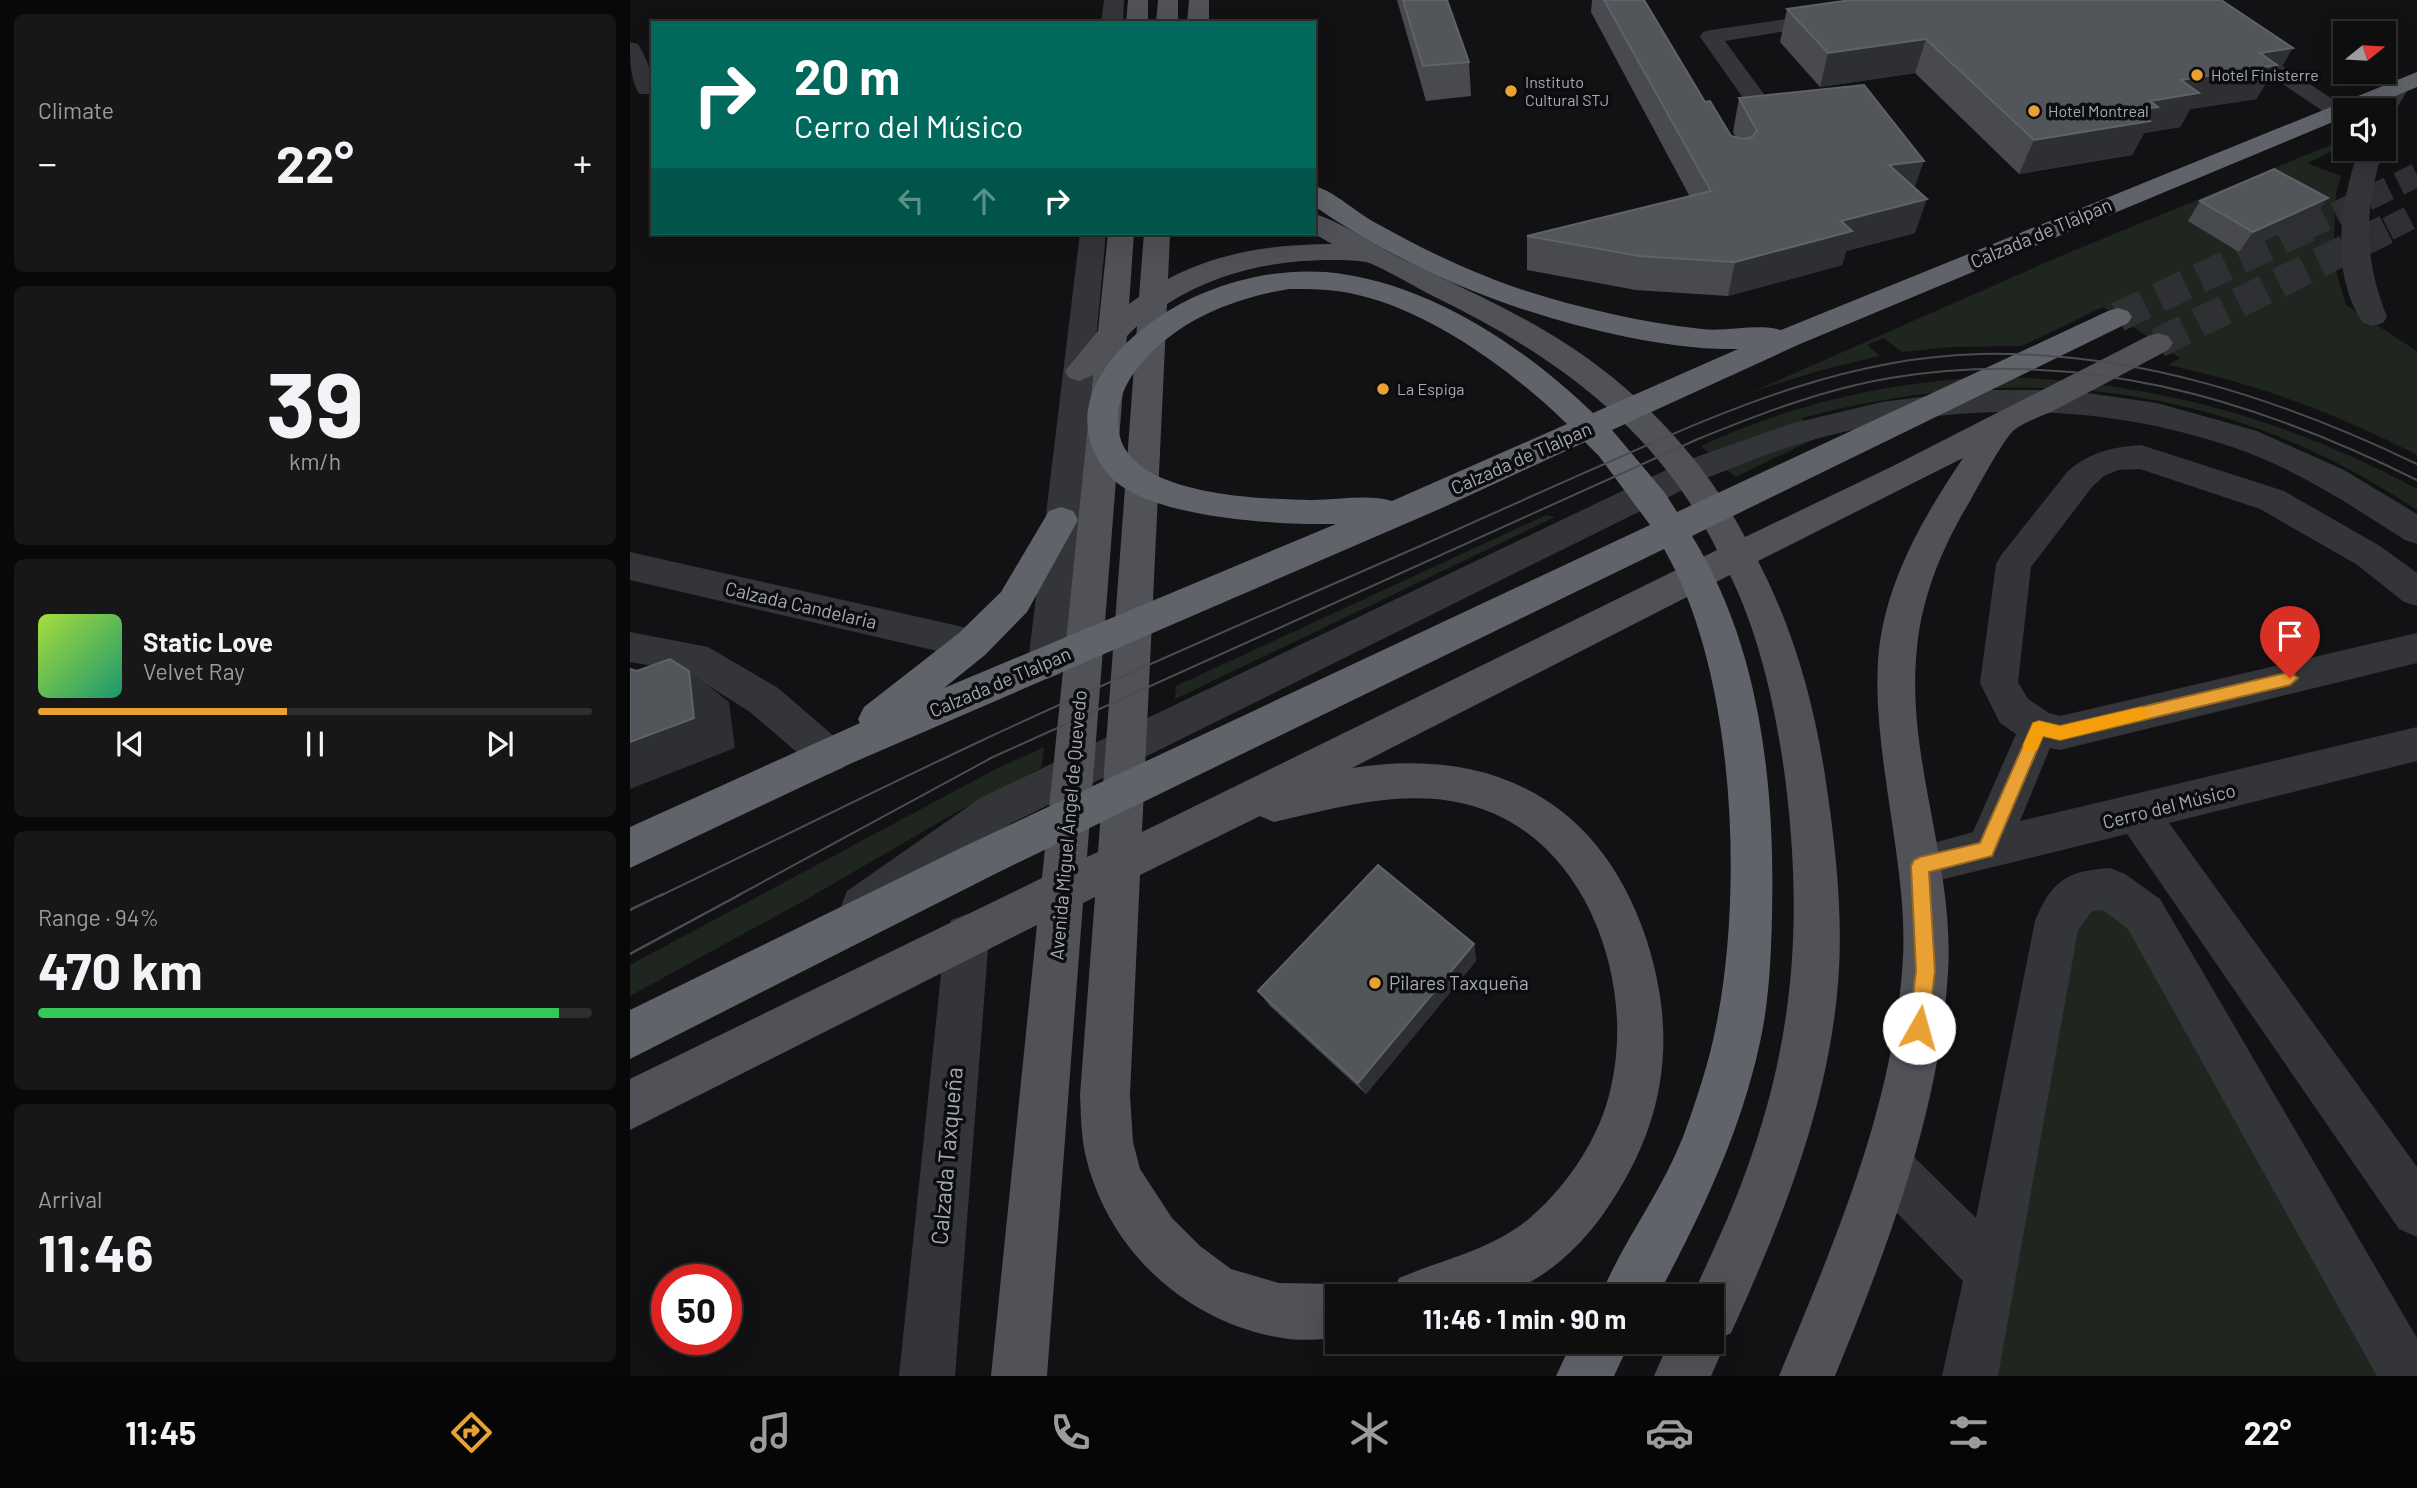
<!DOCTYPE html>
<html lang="en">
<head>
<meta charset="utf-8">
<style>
  body { margin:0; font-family:Barlow,sans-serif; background:#171718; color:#f1f3f6; height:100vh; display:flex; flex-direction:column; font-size:26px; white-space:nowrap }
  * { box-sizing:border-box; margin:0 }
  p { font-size:23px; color:#9b9c9e }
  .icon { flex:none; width:38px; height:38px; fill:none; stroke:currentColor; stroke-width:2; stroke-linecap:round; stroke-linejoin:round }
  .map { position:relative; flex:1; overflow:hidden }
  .side { display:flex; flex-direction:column; gap:14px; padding:14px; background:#080808; width:630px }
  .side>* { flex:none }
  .hud { position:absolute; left:21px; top:21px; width:665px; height:214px; border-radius:0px; box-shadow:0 7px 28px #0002,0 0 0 2px #2e2e2f; background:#00695c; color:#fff; overflow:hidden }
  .needle { width:46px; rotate:72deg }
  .tools { position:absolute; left:1703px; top:21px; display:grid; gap:14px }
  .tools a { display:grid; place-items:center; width:63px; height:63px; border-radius:0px; background:#0e0e0f; box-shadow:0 7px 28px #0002,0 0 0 2px #2e2e2f; font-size:35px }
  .speed { position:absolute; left:21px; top:1264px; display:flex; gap:14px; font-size:35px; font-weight:700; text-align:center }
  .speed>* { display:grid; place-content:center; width:91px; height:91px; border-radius:50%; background:#0e0e0f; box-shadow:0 7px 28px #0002,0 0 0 2px #2e2e2f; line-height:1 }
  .speed .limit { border:10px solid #d22; background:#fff; color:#111 }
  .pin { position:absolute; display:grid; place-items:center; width:60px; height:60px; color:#fff; margin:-72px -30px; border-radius:50% 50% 50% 0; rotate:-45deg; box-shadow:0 0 7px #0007 }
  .pin .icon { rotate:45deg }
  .me { position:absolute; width:77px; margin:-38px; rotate:7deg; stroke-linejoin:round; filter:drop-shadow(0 0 5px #0008) }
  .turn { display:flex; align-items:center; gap:24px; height:147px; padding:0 28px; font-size:32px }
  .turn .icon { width:91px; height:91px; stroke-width:2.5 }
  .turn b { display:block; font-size:49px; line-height:60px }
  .lanes { display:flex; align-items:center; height:66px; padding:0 28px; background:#0003; justify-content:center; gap:35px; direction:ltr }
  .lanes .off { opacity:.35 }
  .big { font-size:52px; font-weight:700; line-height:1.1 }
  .side .tile { flex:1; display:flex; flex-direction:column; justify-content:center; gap:10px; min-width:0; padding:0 24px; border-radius:10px; background:#171718 }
  .side .dial { align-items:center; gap:0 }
  .dial b { font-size:91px; line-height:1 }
  .song { display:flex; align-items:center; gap:21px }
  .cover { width:84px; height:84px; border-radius:10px; background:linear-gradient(135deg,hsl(80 70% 55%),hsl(160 70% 35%)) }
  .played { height:7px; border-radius:4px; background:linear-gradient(90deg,#eaa134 45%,#2e2e2f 45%) }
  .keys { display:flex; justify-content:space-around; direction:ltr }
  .heat { display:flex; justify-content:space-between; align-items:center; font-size:38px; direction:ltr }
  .charge { height:10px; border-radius:5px; background:linear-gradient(90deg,#34c759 94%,#2e2e2f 0) }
  .trip { position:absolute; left:695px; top:1284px; width:399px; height:70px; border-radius:0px; background:#0e0e0f; box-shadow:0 7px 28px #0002,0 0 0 2px #2e2e2f; font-weight:700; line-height:70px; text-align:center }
  .tab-bar { display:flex; height:112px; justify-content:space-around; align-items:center; background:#060606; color:#9b9c9e }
  .tab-bar .icon { width:49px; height:49px }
  .tab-bar .current { color:#eaa134 }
  .tab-bar b { font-size:32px; color:#f1f3f6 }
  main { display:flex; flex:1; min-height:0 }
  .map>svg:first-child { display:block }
  .green { fill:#1f261f }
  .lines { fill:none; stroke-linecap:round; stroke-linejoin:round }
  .major-tunnel-far1 { stroke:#2f3034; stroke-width:24; stroke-dasharray:24 11; stroke-linecap:butt }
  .major-tunnel { stroke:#2f3034; stroke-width:30; stroke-dasharray:30 15; stroke-linecap:butt }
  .highway-tunnel-far1 { stroke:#2f3034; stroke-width:24; stroke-dasharray:24 11; stroke-linecap:butt }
  .highway-tunnel { stroke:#2f3034; stroke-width:30; stroke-dasharray:30 15; stroke-linecap:butt }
  .minor { fill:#343539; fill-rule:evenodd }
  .major { fill:#505258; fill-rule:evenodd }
  .highway { fill:#60636a; fill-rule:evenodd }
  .tram-far1 { stroke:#4b4d52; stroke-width:2 }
  .tram { stroke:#4b4d52; stroke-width:2.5 }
  .wall { fill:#484a4f }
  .shaded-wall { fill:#2e2f33 }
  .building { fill:#52555a; stroke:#5f6268; stroke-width:2 }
  .route { fill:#eaa134; stroke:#986922; stroke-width:2 }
  .slow { fill:#f59e0b }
  .poi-dot { fill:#eaa134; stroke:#0d0d0f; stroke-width:2.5 }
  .labels { text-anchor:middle; stroke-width:7; stroke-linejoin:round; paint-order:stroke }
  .far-poi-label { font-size:16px; fill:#a4aab4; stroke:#0d0d0f; text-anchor:start }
  .street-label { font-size:19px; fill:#a4aab4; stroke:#0d0d0f }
  .poi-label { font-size:19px; fill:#a4aab4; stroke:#0d0d0f; text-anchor:start }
  .near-street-label { font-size:23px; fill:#a4aab4; stroke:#0d0d0f }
</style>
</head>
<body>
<main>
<section class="side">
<div class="tile"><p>Climate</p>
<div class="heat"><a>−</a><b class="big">22°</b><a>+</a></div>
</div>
<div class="tile dial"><b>39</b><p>km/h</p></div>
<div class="tile">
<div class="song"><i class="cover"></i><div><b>Static Love</b><p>Velvet Ray</p></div></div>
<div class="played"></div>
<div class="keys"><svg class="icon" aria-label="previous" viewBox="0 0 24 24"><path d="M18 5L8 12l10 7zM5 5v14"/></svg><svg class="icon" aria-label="pause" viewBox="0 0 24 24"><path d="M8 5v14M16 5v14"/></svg><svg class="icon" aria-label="next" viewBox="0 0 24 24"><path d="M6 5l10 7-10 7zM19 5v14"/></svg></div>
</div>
<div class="tile"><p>Range · 94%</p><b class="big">470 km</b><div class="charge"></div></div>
<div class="tile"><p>Arrival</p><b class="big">11:46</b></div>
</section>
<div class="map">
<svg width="1787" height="1376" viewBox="0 0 1787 1376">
  <rect width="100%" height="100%" fill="#121214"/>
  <g class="green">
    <path d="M1710,141h5v8h8l-6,9 -16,-6 -24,11 34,13 -5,17 -3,68 13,44 71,46v104c-79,-41 -162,-72 -249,-90l12,-7 -77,-51 -81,39 -70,1 -50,5 -18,-14 -17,7 13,11 -62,15 -66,21 304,-134z"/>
    <path d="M1373,377c150,5 282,41 414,112v21c-192,-128 -394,-150 -615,-92l19,18 -86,41 -34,-31c95,-44 198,-67 302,-69z"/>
    <polygon points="916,515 925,517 545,699 546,686"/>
    <polygon points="414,747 411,768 325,813 177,899 0,996 0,965 364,770"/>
    <polygon points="1480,889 1778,1376 1321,1376 1427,922"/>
  </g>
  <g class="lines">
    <polyline class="major-tunnel-far1" points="1758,229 1787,214"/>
    <polyline class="major-tunnel" points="1528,343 1761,227"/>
    <polyline class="highway-tunnel-far1" points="1674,229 1787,175"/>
    <polyline class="highway-tunnel" points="1488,317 1678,227"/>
    <g class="minor">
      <polygon points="474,0 494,0 493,23 471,23"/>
      <polygon points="1529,0 1553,0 1719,110 1715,110 1715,116 1700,116"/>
      <polygon points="1205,12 1212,14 1216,18 1212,22 1095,41 1136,97 1132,102 1116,102 1070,37 1073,32 1081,30"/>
      <path d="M0,42l8,2c10,16 15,32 15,50h-14c-9,-16 -9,-33 -9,-52z"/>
      <polygon points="1769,79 1777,81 1780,86 1762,116 1754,118 1754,110 1743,110 1761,81"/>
      <path d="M1729,149h24c-19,63 -20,106 4,168l-4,6 -10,3 -10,-3c-34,-51 -23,-120 -4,-174z"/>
      <polygon points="450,233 476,233 436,663 430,674 417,679 404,674 398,663"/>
      <path d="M1345,390h91l91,13 100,28 87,39 73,44v30l-12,-4c-55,-35 -110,-72 -173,-93 -140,-48 -292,-45 -434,-3 -30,9 -60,22 -89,33l-697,346 -133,98 -16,6 -16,-6 -6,-15 6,-15 135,-94 703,-336 105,-37 92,-22z"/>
      <path d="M1511,445l143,46 96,55 37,27v33l-13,-4 -48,-38 -96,-55 -120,-40 -22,1 -14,6 -12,11 -61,80 -13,115 10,17 21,14 11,3 357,-83v30l-357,87 -10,-2 -30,73 397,-94v34l-248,62 248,344v70l-18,-8 -272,-395 -207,51 -15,-6 -7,-14 7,-14 68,-19 43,-98 -16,-11 -20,-40 16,-119 6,-10 66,-83c22,-19 45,-24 73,-26z"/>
      <polygon points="0,552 342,629 355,633 361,644 355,655 342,659 0,580"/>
      <polygon points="0,632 78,647 148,688 213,744 219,756 213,768 199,774 185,768 120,712 57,672 0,662"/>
      <path d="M1480,868l15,6 35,25 257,439v38h-40l-249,-447 -25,-19 -11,1 -14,19 -80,446h-56l21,-95 -93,-96 -7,-18 7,-18 18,-7 18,7 70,69 59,-297c17,-41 32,-50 75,-53z"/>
      <polygon points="337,914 353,920 359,936 325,1376 269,1376 315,936 321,920"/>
    </g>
    <g class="major">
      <polygon points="498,0 518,0 518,23 496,23"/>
      <polygon points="528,0 548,0 548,23 526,23"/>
      <polygon points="559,0 579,0 579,23 557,23"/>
      <path d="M684,214c27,7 63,33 90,46 48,23 98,45 143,72 82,48 154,121 198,205l148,-71 255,-130 10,-3 10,3 5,7 -5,7c-37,20 -75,40 -113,60 -13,6 -31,12 -42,21 -11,11 -34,54 -43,70 -27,45 -48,94 -53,147 -12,109 38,215 31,325 -9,141 -60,273 -113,403h-56c54,-131 111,-261 123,-404 5,-54 -4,-109 -12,-163 -7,-49 -15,-99 -12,-148 5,-75 44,-142 85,-203l-205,103c37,71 58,149 69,228 10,68 17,138 10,206 -12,119 -57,230 -106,338l-8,4 3,5 -15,34h-57l15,-34h43v-45h-20c14,-32 30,-64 43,-97 57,-142 69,-265 51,-415 -9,-71 -25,-146 -56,-210l-378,193c140,-22 248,32 294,170 33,101 19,188 -42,275 -26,37 -66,74 -113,84 -24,4 -73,0 -100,0l8,-19c45,-19 96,-29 133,-62 37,-32 69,-81 79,-129 24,-103 -22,-241 -129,-278 -68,-24 -141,-2 -208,13l-14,-6 -120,59 -10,220 3,47 7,27 32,49 28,28 31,23 48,14 58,1 19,8 2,5h-21v41c-16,1 -32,3 -48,1 -99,-13 -182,-87 -204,-186 -4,-19 -4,-38 -5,-58l15,-198 -12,6 -36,473h-56l46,-451 -407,205v-51l412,-201 51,-503 -13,6 -11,-3 -4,-7 33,-40 10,-98h26l-5,71 10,-7 5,-64h26l-2,46c50,-27 108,-35 164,-35l-19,-11zM672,261c21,-1 44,-2 64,1 12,3 53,27 67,34 120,58 223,131 284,254l-575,282 25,-528c42,-27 87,-39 135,-43zM507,326l-39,526 -11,5 40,-521z"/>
    </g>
    <g class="highway">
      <path d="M1787,72v15l-55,23h-17v7l-545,227 -188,86 53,63 12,19 431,-201 10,-3 10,3 4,6 -4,6 -436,213c69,112 83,250 80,379 -1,44 -3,89 -13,132 -20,89 -59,170 -102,250h-57c23,-56 61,-104 83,-160 13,-36 26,-74 33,-111 28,-137 19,-355 -52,-477l-669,325 -365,185v-49l335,-164 685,-321 -51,-69 -14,-14 -143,66 -590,255 -222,105v-41l230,-104 -2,-4 6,-12 95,-74 42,-41 48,-81 12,-4 12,4 5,9 -51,92 -42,43 -41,33 392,-164c-55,1 -191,-5 -228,-50 -62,-76 29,-155 98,-182 37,-15 79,-23 120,-20 100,9 196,73 267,141l145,-64c-37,1 -74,-5 -111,-12 -112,-23 -219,-66 -313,-131v-20c22,6 40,25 60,36 45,25 91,48 140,65 62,20 123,35 188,42 25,3 55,-6 79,1zM659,289c23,0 46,0 69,6 74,17 156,77 209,129l-175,77c-24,-7 -54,-1 -79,-1 -50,-1 -182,-3 -194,-67 -5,-26 5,-49 21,-68 37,-45 93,-67 149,-76z"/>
      <polygon points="942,1342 1000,1342 984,1376 926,1376"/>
    </g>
    <g class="tram-far1">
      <path d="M30,896c108,-52 216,-106 325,-157 146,-68 294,-131 442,-196 63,-28 127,-57 191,-85 115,-51 233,-101 362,-104 155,-3 299,44 437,110"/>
      <path d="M107,896l256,-139 705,-318c62,-25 126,-50 192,-61 188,-31 360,19 527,102"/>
    </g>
    <g class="tram">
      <polyline points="0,910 33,894"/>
      <polyline points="0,954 111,894"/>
    </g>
  </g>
  <g class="wall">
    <polygon points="767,0 817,0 839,62 841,96 796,101"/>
    <polygon points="962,0 1014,0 1075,102 1101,136 1106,137 1103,132 1109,98 1285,188 1285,233 1216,251 1212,265 1098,296 1006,290 897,270 897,236 1060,197 961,12"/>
    <polygon points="1157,9 1643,82 1636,83 1626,99 1560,109 1550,127 1514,133 1502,155 1389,174 1285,73 1190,87 1150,42"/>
    <polygon points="1570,201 1684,218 1609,252 1558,221"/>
    <polygon points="844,944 846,961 736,1094 640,1006 628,991"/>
  </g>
  <g class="shaded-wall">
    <polygon points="1296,39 1285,73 1190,87 1198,53"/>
    <polygon points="1663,48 1643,82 1636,83 1626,99 1560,109 1550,127 1514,133 1502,155 1389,174 1404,140 1507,110 1551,80 1630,53"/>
    <polygon points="1294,161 1282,195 1259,165"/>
    <polygon points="1698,198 1684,218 1609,252 1623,232"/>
    <polygon points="1297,199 1285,233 1216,251 1212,265 1098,296 1105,262 1211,221"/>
    <polygon points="59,671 99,702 105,748 0,789 0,742"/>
    <polygon points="844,944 846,961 736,1094 728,1083"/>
  </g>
  <g class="building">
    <polygon points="773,0 817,0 839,62 793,66"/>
    <polygon points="974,0 1014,0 1075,102 1080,101 1101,136 1113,139 1122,137 1127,131 1109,98 1234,85 1294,161 1259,165 1297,199 1211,221 1222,231 1105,262 1009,256 897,236 1081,191"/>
    <polygon points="1221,0 1591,0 1663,48 1630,53 1647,65 1551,80 1569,93 1520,101 1528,107 1507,110 1520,121 1404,140 1296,39 1198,53 1157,9"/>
    <polygon points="1644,169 1698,198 1623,232 1570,201"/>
    <polygon points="40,659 59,671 64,718 0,742 0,669 7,671"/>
    <polygon points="748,865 844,944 728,1083 628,991"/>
  </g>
  <polygon class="route" points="1660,672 1668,678 1660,685 1430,740 1413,736 1362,856 1299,872 1305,971 1298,1028 1296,1035 1289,1038 1282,1035 1279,1028 1286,971 1281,866 1284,860 1290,857 1350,843 1403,723 1409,721 1430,726"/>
  <polygon class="slow" points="1511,707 1517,709 1519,713 1517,718 1511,720 1430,740 1413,736 1407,750 1401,752 1395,750 1393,745 1403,723 1409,721 1430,726"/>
  <g class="poi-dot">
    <circle cx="1567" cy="75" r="7"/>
    <circle cx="881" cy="91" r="7"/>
    <circle cx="1404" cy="111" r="7"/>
    <circle cx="753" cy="389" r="7"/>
    <circle cx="745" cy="983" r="7"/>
  </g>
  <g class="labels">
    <g class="far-poi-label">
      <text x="1581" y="81">Hotel Finisterre</text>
      <text x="895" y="88">Instituto<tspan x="895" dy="18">Cultural STJ</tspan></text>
      <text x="1418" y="117">Hotel Montreal</text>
      <text x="767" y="395">La Espiga</text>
    </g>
    <g class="street-label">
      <text transform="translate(1411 233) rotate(-23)" y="7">Calzada de Tlalpan</text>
      <text transform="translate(891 458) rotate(-24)" y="7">Calzada de Tlalpan</text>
      <text transform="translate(171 605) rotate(13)" y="7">Calzada Candelaria</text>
      <text transform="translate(370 682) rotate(-23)" y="7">Calzada de Tlalpan</text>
      <text transform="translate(1539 806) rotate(-14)" y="7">Cerro del Músico</text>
      <text transform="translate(438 825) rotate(-85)" y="7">Avenida Miguel Ángel de Quevedo</text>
    </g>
    <g class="poi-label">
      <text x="759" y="990">Pilares Taxqueña</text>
    </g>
    <g class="near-street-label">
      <text transform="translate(317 1156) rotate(-85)" y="8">Calzada Taxqueña</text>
    </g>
  </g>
</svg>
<div class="tools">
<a><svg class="needle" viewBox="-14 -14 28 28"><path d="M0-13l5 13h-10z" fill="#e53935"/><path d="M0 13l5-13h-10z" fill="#9b9c9e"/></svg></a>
<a><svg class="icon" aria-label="sound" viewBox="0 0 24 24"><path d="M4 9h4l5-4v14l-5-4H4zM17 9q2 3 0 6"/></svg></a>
</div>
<div class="speed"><div class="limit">50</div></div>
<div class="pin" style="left:1660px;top:678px;background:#d93025"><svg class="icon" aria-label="arrive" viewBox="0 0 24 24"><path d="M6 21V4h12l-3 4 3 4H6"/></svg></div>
<svg class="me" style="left:1289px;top:1028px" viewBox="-20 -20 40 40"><circle r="19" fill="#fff"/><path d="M0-13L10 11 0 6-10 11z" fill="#eaa134"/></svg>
<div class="trip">11:46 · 1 min · 90 m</div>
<div class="hud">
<div class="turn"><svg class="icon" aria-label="right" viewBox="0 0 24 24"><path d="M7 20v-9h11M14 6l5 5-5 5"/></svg><div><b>20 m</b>Cerro del Músico</div></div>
<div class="lanes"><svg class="icon off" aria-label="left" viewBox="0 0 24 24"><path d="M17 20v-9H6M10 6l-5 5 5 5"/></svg><svg class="icon off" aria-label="ahead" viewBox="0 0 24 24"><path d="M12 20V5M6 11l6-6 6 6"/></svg><svg class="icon" aria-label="right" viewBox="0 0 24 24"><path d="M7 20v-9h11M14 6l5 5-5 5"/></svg></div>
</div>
</div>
</main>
<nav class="tab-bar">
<b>11:45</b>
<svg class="icon current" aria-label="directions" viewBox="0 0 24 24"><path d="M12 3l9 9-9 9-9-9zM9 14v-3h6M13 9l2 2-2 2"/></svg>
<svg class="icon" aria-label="music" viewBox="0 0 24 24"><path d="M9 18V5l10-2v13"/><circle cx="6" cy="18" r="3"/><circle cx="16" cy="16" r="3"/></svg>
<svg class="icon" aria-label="phone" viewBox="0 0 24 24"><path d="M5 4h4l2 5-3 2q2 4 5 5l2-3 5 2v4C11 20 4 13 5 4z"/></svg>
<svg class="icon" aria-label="climate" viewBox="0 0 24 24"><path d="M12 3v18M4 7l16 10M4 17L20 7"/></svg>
<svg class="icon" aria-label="car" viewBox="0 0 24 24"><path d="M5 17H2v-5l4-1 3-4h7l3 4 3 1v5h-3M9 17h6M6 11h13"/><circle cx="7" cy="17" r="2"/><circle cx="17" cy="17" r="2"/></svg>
<svg class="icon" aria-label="filters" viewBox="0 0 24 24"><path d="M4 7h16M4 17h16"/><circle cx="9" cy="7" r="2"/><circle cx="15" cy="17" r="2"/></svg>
<b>22°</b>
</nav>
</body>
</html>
